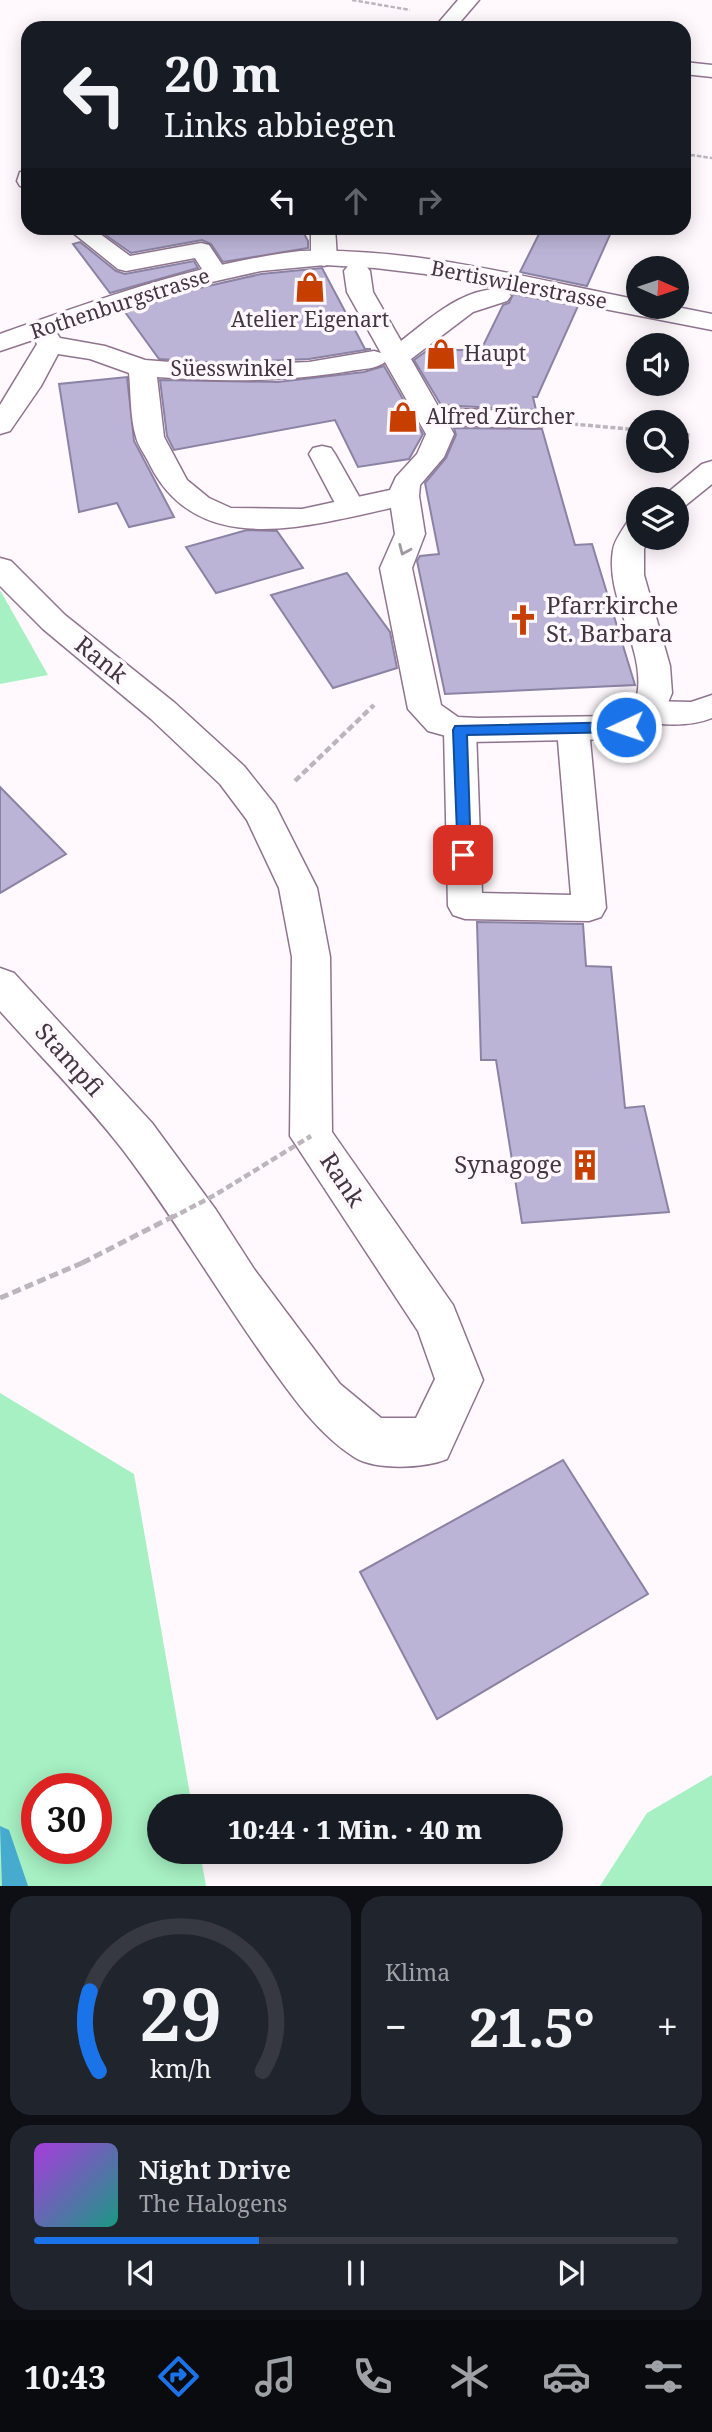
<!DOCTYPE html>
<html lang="de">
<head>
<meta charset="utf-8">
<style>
  body { margin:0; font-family:"Noto Serif",serif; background:#20242c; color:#f1f3f6; height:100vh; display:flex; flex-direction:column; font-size:26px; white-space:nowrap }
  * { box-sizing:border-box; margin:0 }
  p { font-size:23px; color:#9ea1a6 }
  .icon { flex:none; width:38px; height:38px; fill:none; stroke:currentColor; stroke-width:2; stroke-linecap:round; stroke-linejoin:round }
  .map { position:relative; height:1886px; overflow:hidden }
  .side { display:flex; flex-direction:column; gap:10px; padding:10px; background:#0d0f14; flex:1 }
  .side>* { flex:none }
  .top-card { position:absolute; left:21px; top:21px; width:670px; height:214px; border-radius:21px; box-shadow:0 4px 18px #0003; background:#171b24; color:#f1f3f6; overflow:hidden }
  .needle { width:46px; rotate:93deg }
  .controls { position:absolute; left:626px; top:256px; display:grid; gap:14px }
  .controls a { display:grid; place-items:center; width:63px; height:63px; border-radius:50%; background:#171b24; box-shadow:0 4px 18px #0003; font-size:35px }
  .speed { position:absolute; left:21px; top:1773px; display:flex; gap:14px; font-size:35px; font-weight:700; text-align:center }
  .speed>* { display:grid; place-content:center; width:91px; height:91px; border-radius:50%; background:#171b24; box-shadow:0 4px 18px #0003; line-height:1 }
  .speed .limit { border:10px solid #d22; background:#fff; color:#111 }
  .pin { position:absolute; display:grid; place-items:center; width:60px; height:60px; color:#fff; margin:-30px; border-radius:14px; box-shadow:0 4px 10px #0006 }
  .me { position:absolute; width:77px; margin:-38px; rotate:267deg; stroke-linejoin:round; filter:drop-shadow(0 0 5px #0008) }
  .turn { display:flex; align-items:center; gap:24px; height:147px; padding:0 28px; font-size:32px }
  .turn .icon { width:91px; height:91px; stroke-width:2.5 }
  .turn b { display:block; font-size:49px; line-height:60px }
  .lanes { display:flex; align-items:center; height:66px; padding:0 28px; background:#0003; justify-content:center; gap:35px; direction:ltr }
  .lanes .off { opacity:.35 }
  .big { font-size:52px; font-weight:800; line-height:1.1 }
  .side .card { flex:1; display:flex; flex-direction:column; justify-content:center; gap:10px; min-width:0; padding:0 24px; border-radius:21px; background:#20242c }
  .side .dial { align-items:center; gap:0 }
  .dial svg { height:182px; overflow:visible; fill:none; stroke:#363941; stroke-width:7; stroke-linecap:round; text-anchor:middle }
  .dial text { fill:#f1f3f6; stroke:none }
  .song { display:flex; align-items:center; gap:21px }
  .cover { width:84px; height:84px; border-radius:10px; background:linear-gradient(135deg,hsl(280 70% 55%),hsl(170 70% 35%)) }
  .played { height:7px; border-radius:4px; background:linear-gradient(90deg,#1a73e8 35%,#363941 35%) }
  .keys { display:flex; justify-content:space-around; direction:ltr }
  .heat { display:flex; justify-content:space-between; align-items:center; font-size:38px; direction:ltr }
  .side .tiles { flex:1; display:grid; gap:10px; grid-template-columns:1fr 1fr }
  .card:last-child { grid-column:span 2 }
  .trip { position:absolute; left:147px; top:1794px; width:416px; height:70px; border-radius:35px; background:#171b24; box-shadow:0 4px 18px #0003; font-weight:800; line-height:70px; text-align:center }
  .dock { display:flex; height:112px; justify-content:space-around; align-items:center; background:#090b0e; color:#9ea1a6 }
  .dock .icon { width:49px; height:49px }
  .dock .on { color:#1a73e8 }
  .dock b { font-size:32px; color:#f1f3f6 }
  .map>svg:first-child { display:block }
  .green { fill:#a6f0c3; fill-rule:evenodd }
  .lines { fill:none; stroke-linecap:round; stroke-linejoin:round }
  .stream { fill:#46abcf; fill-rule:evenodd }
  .building { fill:#bcb4d6; stroke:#8b83a4; stroke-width:2 }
  .lane-casing { stroke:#8f748d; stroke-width:3 }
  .street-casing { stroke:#8f748d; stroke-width:3 }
  .secondary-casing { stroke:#8f748d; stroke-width:3 }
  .path-far3 { stroke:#bdb5bc; stroke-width:2.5; stroke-dasharray:4.5 2; stroke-linecap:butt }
  .path-far2 { stroke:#bdb5bc; stroke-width:3.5; stroke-dasharray:5 2.5; stroke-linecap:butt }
  .path-far1 { stroke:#bdb5bc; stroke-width:4.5; stroke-dasharray:7 3.5; stroke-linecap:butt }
  .path { stroke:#bdb5bc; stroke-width:5; stroke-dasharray:9 4.5; stroke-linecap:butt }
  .lane { fill:#fff; fill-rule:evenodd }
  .street { fill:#fff; fill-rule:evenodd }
  .secondary { fill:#fff; fill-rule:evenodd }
  .path-bridge-far1 { stroke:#bdb5bc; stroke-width:4.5; stroke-dasharray:7 3.5; stroke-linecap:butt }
  .path-bridge { stroke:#bdb5bc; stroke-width:5; stroke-dasharray:9 4.5; stroke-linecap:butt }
  .oneway { stroke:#a09aa0 }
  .route { fill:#1a73e8; stroke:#114b97; stroke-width:2 }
  .labels { text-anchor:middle; stroke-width:7; stroke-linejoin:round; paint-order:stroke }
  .far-street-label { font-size:21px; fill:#423641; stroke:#fff9fe }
  .far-poi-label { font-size:21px; fill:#423641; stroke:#fff9fe; text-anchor:start }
  .poi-label { font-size:24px; fill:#423641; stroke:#fff9fe; text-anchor:start }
  .street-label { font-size:24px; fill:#423641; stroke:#fff9fe }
</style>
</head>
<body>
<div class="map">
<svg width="712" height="1886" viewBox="0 0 712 1886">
  <rect width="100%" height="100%" fill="#fff9fe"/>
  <g class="green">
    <polygon points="0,590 48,675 0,684"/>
    <path d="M0,1393l134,81 58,332h-33v46h41l6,34h-206zM37,1788h59v60h-59z"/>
    <polygon points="712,1775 712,1886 600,1886 647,1813"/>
  </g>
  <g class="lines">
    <polygon class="stream" points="0,1826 9,1830 28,1886 2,1886"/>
  </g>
  <g class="building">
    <polygon points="125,228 301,228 308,241 308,248 223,262 211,244 202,240 131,253 104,234"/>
    <polygon points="542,228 613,228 587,286 520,272"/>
    <polygon points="80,242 116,271 125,274 194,261 198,268 110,293 73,244"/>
    <polygon points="322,268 365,349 371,349 309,359 221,363 159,359 125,312 195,289 261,274"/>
    <polygon points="513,294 578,306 537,397 533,397 536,410 441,405 414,360 428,350 481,350 503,305 509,303"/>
    <polygon points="384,366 423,434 409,459 358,467 335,420 174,450 167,436 160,380 278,382 364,372"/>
    <polygon points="127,377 134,441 174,517 129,527 117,503 79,512 59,384"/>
    <polygon points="454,428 542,429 575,545 592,544 635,685 445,694 417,561 420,556 439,554 425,483 446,458 456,435"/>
    <polygon points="247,530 277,531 303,568 216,593 186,547"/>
    <polygon points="347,573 390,632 397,668 333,688 271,595"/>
    <polygon points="0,787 66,854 0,893"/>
    <polygon points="477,922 583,924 586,966 611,967 625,1108 644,1106 669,1212 522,1223 496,1060 481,1060"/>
    <polygon points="563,1460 648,1594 437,1719 360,1572"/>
  </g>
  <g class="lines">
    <defs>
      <g id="lane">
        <polygon points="28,171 28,187 20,186 17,181 20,172"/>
        <polygon points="67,228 92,228 130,256 201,243 209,245 227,272 223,277 207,277 195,258 126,271 118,269"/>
        <polygon points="322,446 331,448 335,454 365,507 361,513 351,515 341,513 337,507 309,454 313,448"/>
        <path d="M712,695v23c-22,9 -53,8 -76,1l-4,-7 4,-7 11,-4 44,1z"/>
        <polygon points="573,718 584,721 589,729 606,908 601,917 589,921 465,919 453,915 448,906 444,730 449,722 460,719 471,722 476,730 482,893 571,895 557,729 562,721"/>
      </g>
      <g id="street">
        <polygon points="458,0 479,0 455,28 434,28"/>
        <polygon points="684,62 712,65 712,77 684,74"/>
        <polygon points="311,228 335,228 337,258 333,263 324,266 315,263 311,258"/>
        <path d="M357,263l9,3 4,5 3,21 28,49c27,-21 69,-60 106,-50l4,5 -4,5 -34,11 -62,47 28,49 95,4 10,2 4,6 -4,6 -10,2 -85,-3 5,9 -10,23 -24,28 -1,11 6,38 -13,34 29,137 17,12 20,1 137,-2 19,-9c19,-52 -30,-104 -21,-157 1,-9 10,-21 15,-29l11,-2v18h10l-5,12v26l26,91 2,27 -12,29 -21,12 -20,5 -151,3 -40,-11 -20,-22 -28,-141 15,-34 -4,-26c-83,18 -193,52 -241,-43 -4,-9 -12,-19 -14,-28 -6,-20 -5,-44 -7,-64l-39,-14 -32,-5 -17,32 -31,45 -10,3v-29l37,-61 -9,-15 4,-6 9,-2 9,2 10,15 45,8 40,14 76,6 88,-4 65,-11 7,2 -34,-61 -3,-21 4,-5zM385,362l41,72 -9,20 -21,23 -6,13 -88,19 -71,-1 -22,-10 -22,-18 -23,-43 -7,-60c65,5 128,5 193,-6 11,-2 27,-2 35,-9z"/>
        <polygon points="712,461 712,484 686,505 677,507 677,499 660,499 702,464"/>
        <path d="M0,558l11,3 54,54 110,88 69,63 31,39 42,83 13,69 2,175 121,173 30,75 -36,79c-22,9 -71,12 -93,-2 -37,-24 -62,-61 -88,-97 -49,-69 -92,-143 -143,-210 -38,-49 -82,-93 -123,-139v-43l14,5 138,150 64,87 38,59 86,115 41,34h35l19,-39 -17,-48 -128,-195 2,-179 -13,-69 -32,-68 -27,-36 -69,-65 -108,-90 -43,-43z"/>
      </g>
      <path id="secondary" d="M300,251c114,-4 228,27 339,49v6h33l40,8v16l-287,-56 -50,-6 -50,-3 -64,6 -67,15 -194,65v-17c99,-35 195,-70 300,-83z"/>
    </defs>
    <use href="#lane" class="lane-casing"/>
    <use href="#street" class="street-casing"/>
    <use href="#secondary" class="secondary-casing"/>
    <g class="path-far3">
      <polyline points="352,0 410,10"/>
      <polyline points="684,154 712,158"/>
    </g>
    <g class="path-far2">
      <polyline points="573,424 639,430"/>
      <polyline points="677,434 690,435"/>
    </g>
    <polyline class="path-far1" points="295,781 374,705"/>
    <polyline class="path" points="0,1298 82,1263"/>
    <use href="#lane" class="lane"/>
    <use href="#street" class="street"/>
    <use href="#secondary" class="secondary"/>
    <polyline class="path-bridge-far1" points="171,1218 215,1195 311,1136"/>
    <polyline class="path-bridge" points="82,1263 174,1216"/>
  </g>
  <defs><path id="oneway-chevron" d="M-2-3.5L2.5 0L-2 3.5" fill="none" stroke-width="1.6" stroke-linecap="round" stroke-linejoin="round" transform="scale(1.75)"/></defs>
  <use class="oneway" href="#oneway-chevron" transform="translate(404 550) rotate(113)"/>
  <polygon class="route" points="626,722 633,727 626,732 467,735 471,855 463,861 458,859 453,730 455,726"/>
  <defs>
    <symbol id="shop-bare" viewBox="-9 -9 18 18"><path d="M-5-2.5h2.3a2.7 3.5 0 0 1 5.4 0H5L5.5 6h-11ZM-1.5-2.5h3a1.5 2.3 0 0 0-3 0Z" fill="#c63f00" stroke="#fff9fe" stroke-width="2.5" paint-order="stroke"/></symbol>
    <symbol id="church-bare" viewBox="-9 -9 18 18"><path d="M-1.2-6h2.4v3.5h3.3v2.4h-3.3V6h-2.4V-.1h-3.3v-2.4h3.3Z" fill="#c63f00" stroke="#fff9fe" stroke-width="2.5" paint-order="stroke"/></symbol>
    <symbol id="building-bare" viewBox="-9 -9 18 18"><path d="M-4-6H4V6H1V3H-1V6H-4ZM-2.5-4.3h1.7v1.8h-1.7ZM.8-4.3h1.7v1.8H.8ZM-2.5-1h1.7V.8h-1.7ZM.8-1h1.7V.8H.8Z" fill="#c63f00" stroke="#fff9fe" stroke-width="2.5" paint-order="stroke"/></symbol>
  </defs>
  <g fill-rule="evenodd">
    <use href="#shop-bare" x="288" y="265" width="44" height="44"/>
    <use href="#shop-bare" x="419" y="332" width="44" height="44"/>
    <use href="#shop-bare" x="381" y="395" width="44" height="44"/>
    <use href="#church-bare" x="501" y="598" width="44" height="44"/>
    <use href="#building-bare" x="563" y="1143" width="44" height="44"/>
  </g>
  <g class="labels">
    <g class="far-street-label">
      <text transform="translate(519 285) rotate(11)" y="7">Bertiswilerstrasse</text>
      <text transform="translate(120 304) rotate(-18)" y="7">Rothenburgstrasse</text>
      <text x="232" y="376">Süesswinkel</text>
    </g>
    <g class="far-poi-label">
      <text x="310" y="327" text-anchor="middle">Atelier Eigenart</text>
      <text x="464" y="361">Haupt</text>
      <text x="426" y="424">Alfred Zürcher</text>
    </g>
    <g class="poi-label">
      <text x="546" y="614">Pfarrkirche<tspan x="546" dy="28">St. Barbara</tspan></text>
      <text x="562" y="1173" text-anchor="end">Synagoge</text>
    </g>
    <g class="street-label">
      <text transform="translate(101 660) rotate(39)" y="8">Rank</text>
      <text transform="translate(69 1060) rotate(48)" y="8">Stampfi</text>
      <text transform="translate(342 1180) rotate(56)" y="8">Rank</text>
    </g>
  </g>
</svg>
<div class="controls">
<a><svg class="needle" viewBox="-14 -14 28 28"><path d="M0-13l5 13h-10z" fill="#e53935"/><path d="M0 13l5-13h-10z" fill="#9ea1a6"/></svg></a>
<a><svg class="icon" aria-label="sound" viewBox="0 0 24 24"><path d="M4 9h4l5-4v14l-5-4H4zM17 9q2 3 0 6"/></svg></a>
<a><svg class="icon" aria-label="search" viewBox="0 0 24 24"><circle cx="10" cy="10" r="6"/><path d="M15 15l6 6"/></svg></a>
<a><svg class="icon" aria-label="layers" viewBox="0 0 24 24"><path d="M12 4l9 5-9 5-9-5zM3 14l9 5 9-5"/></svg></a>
</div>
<div class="speed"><div class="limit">30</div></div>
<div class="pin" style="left:463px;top:855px;background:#d93025"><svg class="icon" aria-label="arrive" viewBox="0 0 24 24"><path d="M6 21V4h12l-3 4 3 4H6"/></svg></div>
<svg class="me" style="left:626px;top:727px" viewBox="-20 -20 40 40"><circle r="17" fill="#1a73e8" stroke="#fff" stroke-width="3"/><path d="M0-11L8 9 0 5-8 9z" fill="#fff"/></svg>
<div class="trip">10:44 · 1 Min. · 40 m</div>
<div class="top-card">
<div class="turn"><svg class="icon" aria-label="left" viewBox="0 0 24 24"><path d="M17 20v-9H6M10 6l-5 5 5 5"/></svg><div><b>20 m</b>Links abbiegen</div></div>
<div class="lanes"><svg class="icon" aria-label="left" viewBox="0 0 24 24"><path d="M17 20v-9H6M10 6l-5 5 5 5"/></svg><svg class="icon off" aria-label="ahead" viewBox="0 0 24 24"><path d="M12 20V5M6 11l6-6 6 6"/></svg><svg class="icon off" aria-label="right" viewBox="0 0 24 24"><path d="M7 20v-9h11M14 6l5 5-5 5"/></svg></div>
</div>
</div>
<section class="side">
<div class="tiles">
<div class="card dial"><svg viewBox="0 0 100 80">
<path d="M14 69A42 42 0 1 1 86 69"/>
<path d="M14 69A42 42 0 0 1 10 34" stroke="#1a73e8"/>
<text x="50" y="56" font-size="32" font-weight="700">29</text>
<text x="50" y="72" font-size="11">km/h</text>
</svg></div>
<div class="card"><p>Klima</p>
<div class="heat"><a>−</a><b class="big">21.5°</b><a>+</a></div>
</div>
<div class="card">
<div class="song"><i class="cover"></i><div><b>Night Drive</b><p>The Halogens</p></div></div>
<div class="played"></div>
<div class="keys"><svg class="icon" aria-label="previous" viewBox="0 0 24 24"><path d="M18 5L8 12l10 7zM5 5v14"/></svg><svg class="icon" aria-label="pause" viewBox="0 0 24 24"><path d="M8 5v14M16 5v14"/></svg><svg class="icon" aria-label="next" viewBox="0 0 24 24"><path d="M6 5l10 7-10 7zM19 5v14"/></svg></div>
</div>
</div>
</section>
<nav class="dock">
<b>10:43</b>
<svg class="icon on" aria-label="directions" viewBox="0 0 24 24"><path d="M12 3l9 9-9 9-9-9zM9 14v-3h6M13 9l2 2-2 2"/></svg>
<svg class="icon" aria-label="music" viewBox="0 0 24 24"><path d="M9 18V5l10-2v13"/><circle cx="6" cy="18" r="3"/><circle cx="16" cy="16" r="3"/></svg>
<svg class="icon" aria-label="phone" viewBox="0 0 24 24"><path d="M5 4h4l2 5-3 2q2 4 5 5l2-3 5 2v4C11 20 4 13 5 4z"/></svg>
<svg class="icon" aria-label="climate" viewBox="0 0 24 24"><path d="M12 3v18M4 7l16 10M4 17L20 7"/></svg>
<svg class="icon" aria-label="car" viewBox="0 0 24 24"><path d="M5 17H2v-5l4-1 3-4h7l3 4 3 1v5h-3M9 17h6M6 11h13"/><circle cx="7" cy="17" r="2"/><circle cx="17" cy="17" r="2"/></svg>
<svg class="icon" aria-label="filters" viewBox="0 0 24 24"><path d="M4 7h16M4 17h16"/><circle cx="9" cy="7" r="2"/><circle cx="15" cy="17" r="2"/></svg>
</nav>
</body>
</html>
